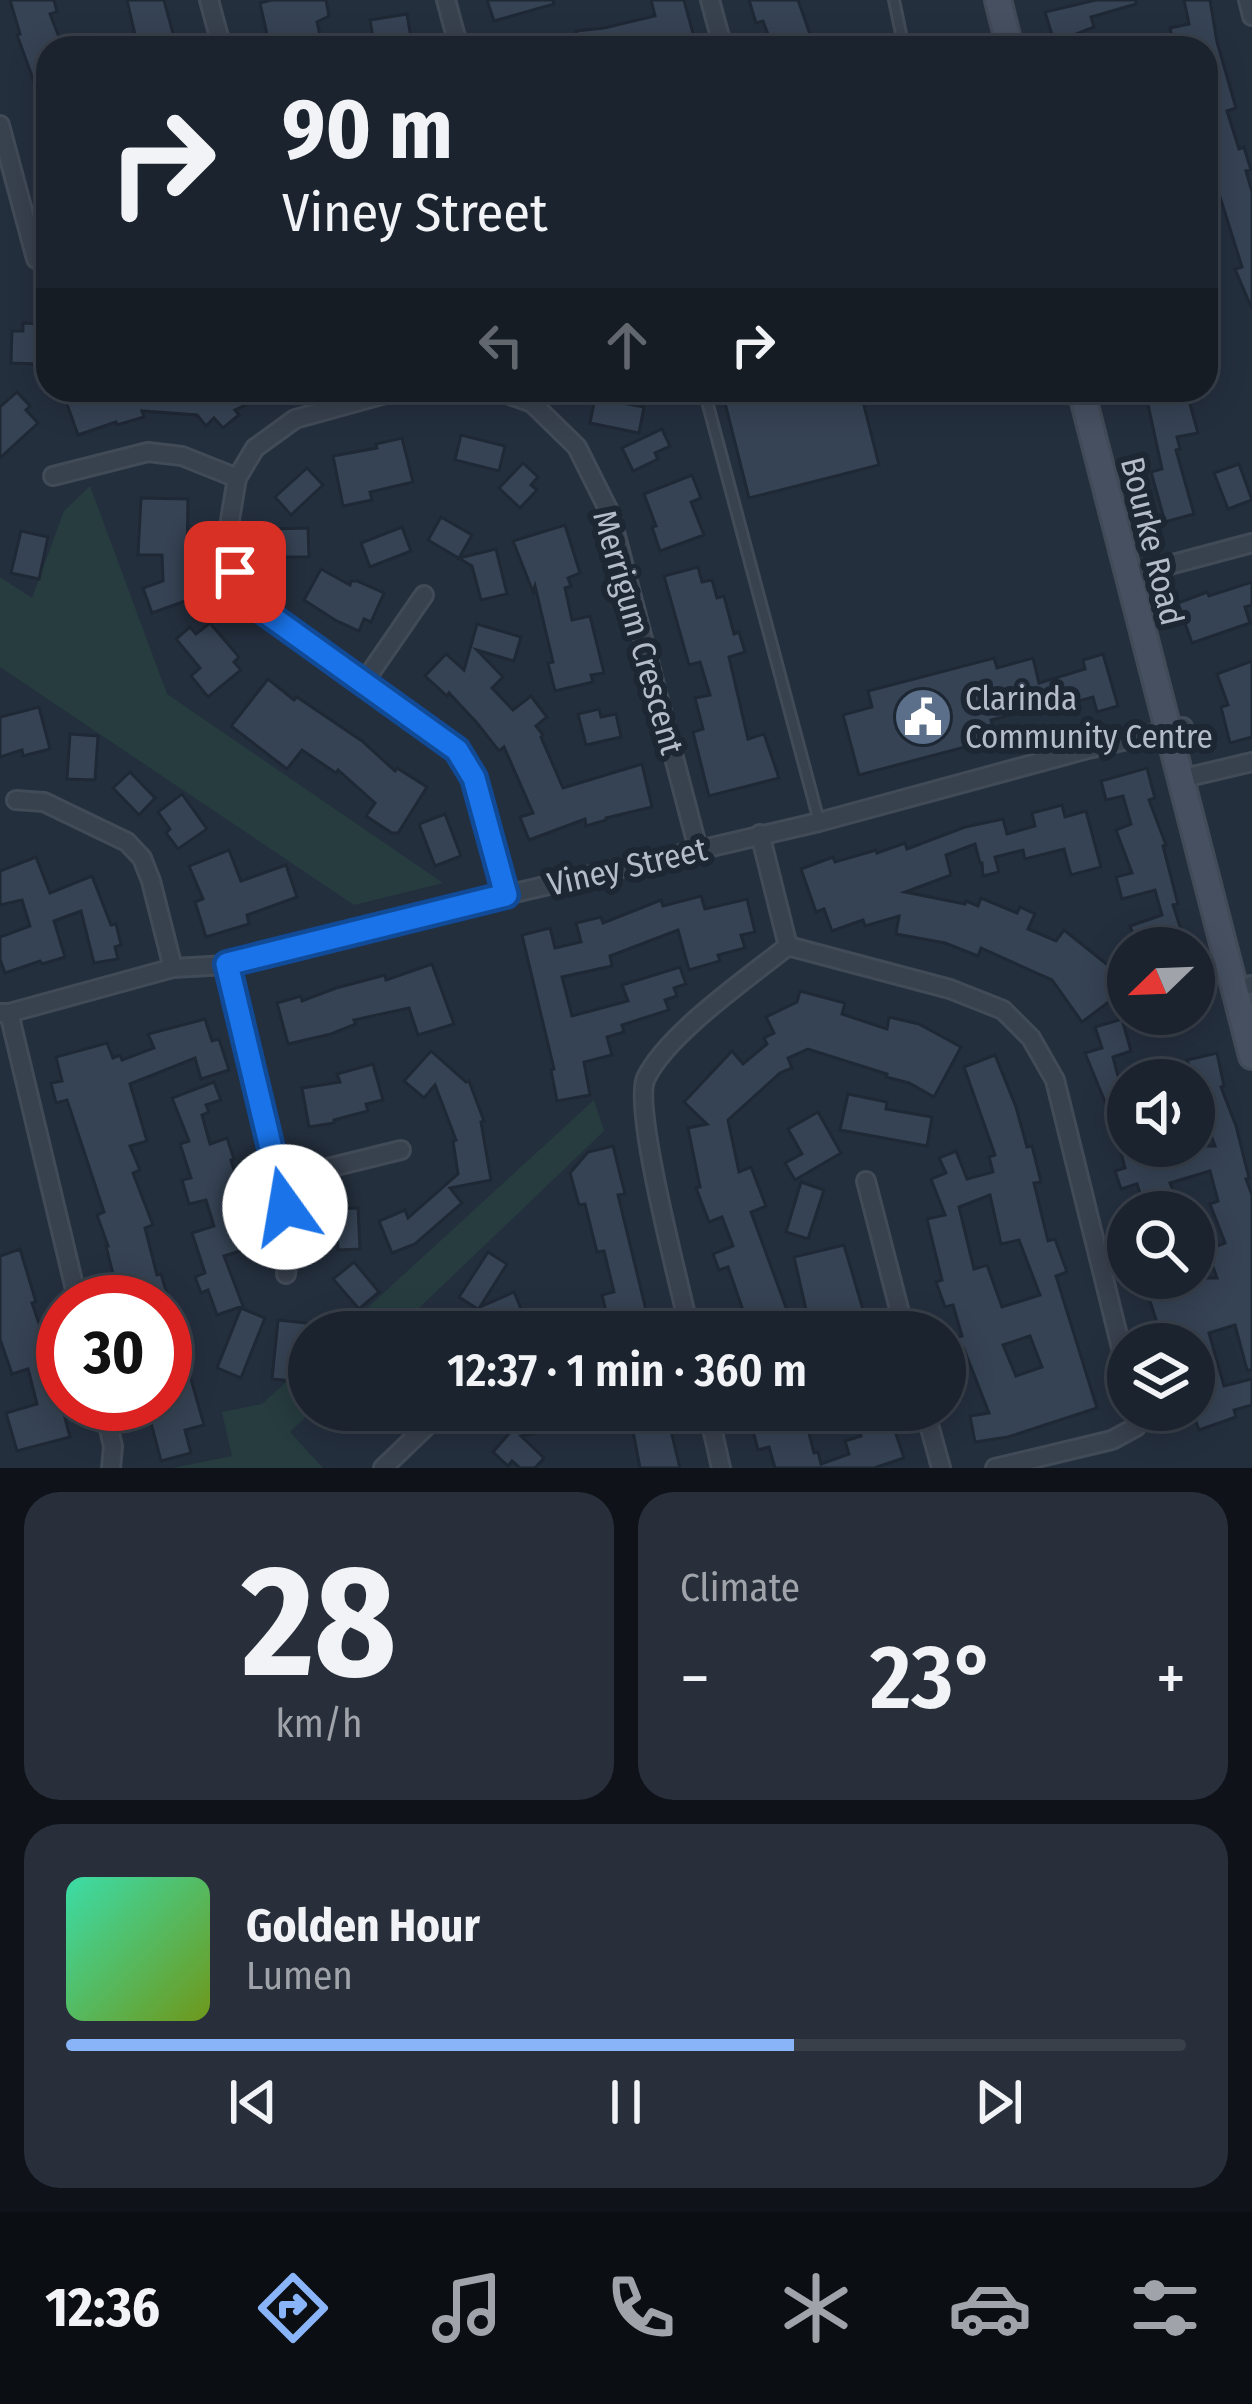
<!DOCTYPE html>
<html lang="en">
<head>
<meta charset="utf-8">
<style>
  body { margin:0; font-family:"Fira Sans Condensed",sans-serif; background:#282f3a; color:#f1f3f6; height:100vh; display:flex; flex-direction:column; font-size:45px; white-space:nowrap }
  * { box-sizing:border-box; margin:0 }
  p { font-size:39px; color:#a0a4aa }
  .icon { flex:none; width:66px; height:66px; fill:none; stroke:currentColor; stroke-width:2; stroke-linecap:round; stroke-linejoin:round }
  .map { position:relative; height:1468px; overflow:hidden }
  .side { display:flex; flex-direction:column; gap:24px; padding:24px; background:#0f1319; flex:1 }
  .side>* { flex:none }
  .guide { position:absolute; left:36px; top:36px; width:1182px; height:366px; border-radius:36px; box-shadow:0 6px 30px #0003,0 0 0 3px #39404a; background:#1b232e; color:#f1f3f6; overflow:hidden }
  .needle { width:78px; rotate:247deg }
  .controls { position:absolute; left:1107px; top:927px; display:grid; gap:24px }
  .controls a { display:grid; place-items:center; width:108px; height:108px; border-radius:50%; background:#1b232e; box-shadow:0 6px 30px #0003,0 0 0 3px #39404a; font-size:60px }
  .speed { position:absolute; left:36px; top:1275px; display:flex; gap:24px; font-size:60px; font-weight:700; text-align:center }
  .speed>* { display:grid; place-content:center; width:156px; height:156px; border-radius:50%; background:#1b232e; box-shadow:0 6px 30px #0003,0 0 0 3px #39404a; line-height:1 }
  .speed .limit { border:18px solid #d22; background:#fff; color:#111 }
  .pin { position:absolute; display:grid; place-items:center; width:102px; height:102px; color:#fff; margin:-51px; border-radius:24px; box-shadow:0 6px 18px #0006 }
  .me { position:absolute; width:132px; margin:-66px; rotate:347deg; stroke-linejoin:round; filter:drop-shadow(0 0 9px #0008) }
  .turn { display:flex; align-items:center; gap:42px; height:252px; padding:0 48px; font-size:54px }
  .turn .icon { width:156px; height:156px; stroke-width:2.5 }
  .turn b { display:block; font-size:84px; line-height:102px }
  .lanes { display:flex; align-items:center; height:114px; padding:0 48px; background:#0003; justify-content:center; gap:60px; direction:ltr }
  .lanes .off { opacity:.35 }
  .big { font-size:90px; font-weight:600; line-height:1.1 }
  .side .tile { flex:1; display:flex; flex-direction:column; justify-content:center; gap:18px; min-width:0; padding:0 42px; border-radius:36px; background:#282f3a }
  .side .dial { align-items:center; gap:0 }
  .dial b { font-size:156px; line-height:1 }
  .song { display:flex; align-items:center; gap:36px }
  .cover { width:144px; height:144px; border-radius:18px; background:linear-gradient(135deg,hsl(160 70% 55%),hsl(80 70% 35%)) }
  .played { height:12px; border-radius:6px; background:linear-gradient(90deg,#8ab4f8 65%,#39404a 65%) }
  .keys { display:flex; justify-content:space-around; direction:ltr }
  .heat { display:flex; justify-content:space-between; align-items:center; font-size:66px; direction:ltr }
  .side .tiles { flex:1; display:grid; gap:24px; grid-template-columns:1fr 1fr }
  .tile:last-child { grid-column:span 2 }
  .trip { position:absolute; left:288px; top:1311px; width:678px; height:120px; border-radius:60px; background:#1b232e; box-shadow:0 6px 30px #0003,0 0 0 3px #39404a; font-weight:600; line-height:120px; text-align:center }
  .menu { display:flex; height:192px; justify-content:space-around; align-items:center; background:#0b0e12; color:#a0a4aa }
  .menu .icon { width:84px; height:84px }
  .menu .current { color:#8ab4f8 }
  .menu b { font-size:54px; color:#f1f3f6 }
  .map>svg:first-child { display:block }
  .green { fill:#263c3f }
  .building { fill:#364354; stroke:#1f2835; stroke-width:3; fill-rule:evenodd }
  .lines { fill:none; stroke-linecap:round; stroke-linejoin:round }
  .lane-casing { stroke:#414a57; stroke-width:14 }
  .street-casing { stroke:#414a57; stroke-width:22 }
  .secondary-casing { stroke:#414a57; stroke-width:30 }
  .lane { stroke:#38414e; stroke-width:8 }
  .street { stroke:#38414e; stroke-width:16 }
  .secondary { stroke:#465061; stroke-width:24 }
  .route-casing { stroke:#114b97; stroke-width:30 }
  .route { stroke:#1a73e8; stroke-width:21 }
  .labels { text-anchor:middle; stroke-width:12; stroke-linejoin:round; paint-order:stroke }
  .street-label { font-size:33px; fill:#b4bcc9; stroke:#1d2633 }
  .poi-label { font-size:33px; fill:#b4bcc9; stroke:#1d2633; text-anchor:start }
</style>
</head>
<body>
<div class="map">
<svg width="1252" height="1468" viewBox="0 0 1252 1468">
  <rect width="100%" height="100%" fill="#242f3e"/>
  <g class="green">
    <polygon points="90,486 167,694 443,883 354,905 0,667 0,577 32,598 64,511"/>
    <polygon points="594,1100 604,1131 394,1332 341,1332"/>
    <polygon points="309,1361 309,1410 313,1410 290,1432 323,1468 172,1468 232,1456 222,1412 262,1404"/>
  </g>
  <g class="building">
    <polygon points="10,0 54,0 57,12 50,14 61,42 48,47 48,120 17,35 20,34"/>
    <polygon points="127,0 164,0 177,48 138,48"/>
    <polygon points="272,0 326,0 329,16 317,22 323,48 270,48 260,3"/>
    <polygon points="487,0 553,0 554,4 494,21"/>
    <polygon points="651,0 684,0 697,48 579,48 576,31 604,28 655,16"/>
    <polygon points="749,0 798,0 810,34 790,42 793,48 773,48 763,21 756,23"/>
    <polygon points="1096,0 1136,0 1136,4 1091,17 1094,27 1069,37 1072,48 1056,48 1045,12"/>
    <polygon points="1184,0 1210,0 1217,42 1236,108 1227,111 1239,149 1244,147 1251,170 1246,171 1252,192 1252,309 1235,269 1242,267 1215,181 1210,182 1206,170 1206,44 1174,48 1170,28 1189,24"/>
    <polygon points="407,14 411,38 374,44 370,20"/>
    <polygon points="23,323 40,324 39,364 11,363 12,331 23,331"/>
    <polygon points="62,390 278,390 235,410 239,415 223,428 214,418 206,426 197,415 142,411 144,417 117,425 116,422 78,435"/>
    <polygon points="743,390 860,390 879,465 749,498 724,399"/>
    <polygon points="1160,390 1186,390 1198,433 1177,437 1180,449 1176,450 1194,514 1165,522 1151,472 1162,469 1147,400 1162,396"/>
    <polygon points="17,392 30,406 26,410 38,423 0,458 0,407"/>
    <polygon points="595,398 644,407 639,433 590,423"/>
    <polygon points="662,429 670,446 655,453 658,459 633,471 622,448"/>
    <polygon points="461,435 505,446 499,471 455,460"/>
    <polygon points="402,438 413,482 370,492 372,500 343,506 333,456 377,448 376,444"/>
    <polygon points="523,463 538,477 531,485 537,490 520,508 499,488"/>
    <polygon points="1239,464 1252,500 1228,509 1214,473"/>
    <polygon points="307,468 323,485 291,515 275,497"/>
    <polygon points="692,475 701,498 691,502 704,535 660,551 652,527 656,526 644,494"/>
    <polygon points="141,498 188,499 187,564 199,596 152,613 143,588 163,581 162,555 138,555"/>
    <polygon points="441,517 472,535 459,558 496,549 507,594 481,600 472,566 428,540"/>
    <polygon points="565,525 580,573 568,578 571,586 565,588 572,620 590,616 604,673 591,675 593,682 555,691 548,663 553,662 535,586 533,592 513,541"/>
    <polygon points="402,527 411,551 370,567 361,543"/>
    <polygon points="308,528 309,557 272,557 271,529"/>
    <polygon points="21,531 48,537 39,579 11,573"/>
    <polygon points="698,567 702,582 712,580 717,598 724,596 734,634 739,632 745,652 729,657 748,739 764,734 779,778 709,796 693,732 703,729 695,698 710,695 700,662 689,665 664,576"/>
    <polygon points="321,569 350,585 351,581 357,581 384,593 371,622 364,619 359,631 335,620 304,600"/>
    <polygon points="1252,582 1252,605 1245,607 1250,623 1192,643 1178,603 1207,592 1209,596"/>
    <polygon points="210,623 239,657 234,662 241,670 208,697 191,676 200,668 176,639 190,627 196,634"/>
    <polygon points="477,624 521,637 514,661 477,650 503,677 492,688 513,710 531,696 547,717 536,726 543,735 541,737 563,788 642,764 652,807 606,818 606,820 586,826 585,819 529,840 520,817 533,813 504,747 499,751 477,723 449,693 447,696 425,676 446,654 464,670"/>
    <polygon points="1103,654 1118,706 1097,712 1093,697 1060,706 1059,702 991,720 994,730 982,733 984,742 859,775 843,715 872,707 868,691 994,658 997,668 1033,658 1039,683 1085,669 1083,660"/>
    <polygon points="1252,661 1252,737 1230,743 1221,707 1228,705 1217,674"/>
    <polygon points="268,679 294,700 297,697 362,741 395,771 397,768 427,787 398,833 392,833 366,816 375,803 338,770 336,773 302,750 287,769 231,726"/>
    <polygon points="39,707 50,749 23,756 22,750 0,757 0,717"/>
    <polygon points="599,709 601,717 616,714 621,737 586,745 578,714"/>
    <polygon points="70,734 98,736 95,780 67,779"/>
    <polygon points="1147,768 1155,798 1149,800 1166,845 1163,846 1178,904 1173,905 1187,948 1160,948 1158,940 1138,947 1130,926 1162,915 1155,890 1122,899 1116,877 1132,873 1116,830 1131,824 1123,796 1106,800 1101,781"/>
    <polygon points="130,772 155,798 139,815 113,788"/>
    <polygon points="182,794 207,829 178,849 166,833 170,829 158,812"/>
    <polygon points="1062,805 1065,817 1086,811 1101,867 1071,875 1064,849 1025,859 1023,850 995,857 999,872 983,876 982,863 980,863 975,844 946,855 951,875 905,892 965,904 966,901 978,906 981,898 1017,913 1020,907 1035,914 1028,929 1056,941 1064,930 1109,966 1126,989 1082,1022 1052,980 981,948 978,956 945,943 896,934 899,916 865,926 863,920 832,931 824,909 816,912 801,869 833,857 835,862 876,850 877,853 905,843 907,849 965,827 1003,819 1007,834 1035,826 1032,813"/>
    <polygon points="445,814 461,856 435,866 419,824"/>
    <polygon points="229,850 241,881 286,865 297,897 247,915 249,924 206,937 195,902 203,899 189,866"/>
    <polygon points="36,857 50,893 92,876 111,925 116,924 121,945 115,947 118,959 94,963 81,911 54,921 65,957 42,964 40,961 5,973 0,959 0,937 30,926 22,900 0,905 0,871"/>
    <polygon points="701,896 705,909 747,899 755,932 741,935 745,948 718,955 720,961 689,970 678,930 610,956 612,966 562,977 572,1016 628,1001 622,985 680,967 686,984 674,988 677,996 665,1000 669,1010 622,1025 624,1032 607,1037 612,1055 584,1062 590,1095 557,1101 551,1070 554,1069 522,935 550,928 555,948 581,942 576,923 601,917 603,923 661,900 663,906"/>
    <polygon points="432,964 454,1024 418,1035 409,1008 354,1020 356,1024 331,1034 288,1044 277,1003 301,996 302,1001 336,988 385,975 386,980"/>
    <polygon points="800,991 845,1003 842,1014 887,1029 889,1017 919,1024 961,1047 934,1097 909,1083 886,1077 887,1074 808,1049 788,1058 792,1068 780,1073 728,1120 739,1172 751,1167 766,1206 751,1212 795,1332 705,1332 705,1328 745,1316 728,1267 719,1270 713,1254 733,1246 722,1217 709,1222 696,1188 700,1187 688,1128 707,1124 684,1102 732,1051 743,1064 767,1044 764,1038 774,1033 766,1017 797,1002"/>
    <polygon points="205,1019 212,1041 219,1039 229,1070 201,1079 195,1058 130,1084 147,1141 130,1146 140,1170 133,1173 153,1225 145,1228 157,1275 161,1274 167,1294 161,1296 163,1302 120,1302 106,1246 108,1246 97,1215 104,1212 67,1100 56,1103 51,1083 62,1081 56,1057 107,1043 113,1058 120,1055 122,1060 154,1048 148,1034"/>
    <polygon points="1122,1019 1131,1051 1113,1057 1118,1076 1128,1074 1128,1146 1215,1146 1194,1090 1194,1080 1187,1060 1217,1053 1224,1086 1221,1087 1236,1126 1249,1178 1246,1179 1252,1195 1252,1370 1247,1370 1235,1325 1209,1333 1224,1386 1252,1379 1252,1405 1234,1410 1236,1417 1199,1430 1194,1416 1194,1335 1164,1344 1144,1283 1161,1278 1217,1278 1207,1250 1225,1243 1210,1204 1218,1201 1210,1171 1170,1183 1174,1193 1166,1196 1172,1212 1146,1212 1137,1184 1121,1189 1115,1171 1125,1168 1112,1119 1085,1053 1102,1048 1095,1027"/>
    <polygon points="431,1051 466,1082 469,1081 484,1121 481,1122 491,1180 450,1188 462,1203 415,1244 392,1253 379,1221 405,1210 408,1218 458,1174 453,1141 456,1140 435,1085 424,1098 404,1081"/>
    <path d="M995,1055l21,52 11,40 5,-1 9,36 -7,1 14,58 7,-2 12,33 -11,4 41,132 -89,29 -33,5 -5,-26 19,-3 -25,-64 -6,2 -4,-13 8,-2 -9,-31 -8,2 -9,-25 6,-2 -15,-61 18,-4 -14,-36 15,-6 -7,-15 17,-7 11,28 26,-7 -4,-15 6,-2 -31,-88zM990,1195l11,49 18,-4 21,55 -38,12 -15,-42 -13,4 -15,-62zM1030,1336l12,31 -26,9 -13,-31z"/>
    <polygon points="373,1064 383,1100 366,1104 368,1111 334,1120 334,1123 309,1127 302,1088 340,1082 337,1074"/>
    <polygon points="214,1082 221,1100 206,1105 209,1112 202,1115 210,1144 227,1138 234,1159 231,1160 240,1190 226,1194 243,1250 224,1256 243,1306 217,1315 208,1290 201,1293 195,1277 205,1273 192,1233 214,1226 206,1200 189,1204 182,1180 191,1178 180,1144 189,1141 172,1098"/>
    <polygon points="848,1094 887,1102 886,1109 932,1117 927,1146 840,1130"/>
    <polygon points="818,1112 841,1153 795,1180 785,1163 802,1154 788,1129"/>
    <polygon points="613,1146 625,1194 618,1195 646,1310 641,1311 646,1332 615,1332 612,1318 608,1319 602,1295 614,1292 604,1251 597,1252 585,1204 579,1205 570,1173 588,1152"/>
    <polygon points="801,1182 824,1190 808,1239 786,1232"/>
    <polygon points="358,1208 360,1249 338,1250 336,1209"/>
    <polygon points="844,1245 869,1330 860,1332 848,1332 843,1317 810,1327 794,1257"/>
    <polygon points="20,1249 36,1302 32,1303 52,1361 44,1363 52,1394 63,1391 63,1410 70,1437 17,1451 6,1413 37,1404 28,1369 12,1374 0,1339 0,1256"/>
    <polygon points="488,1252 507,1264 480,1307 514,1292 531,1332 495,1332 487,1315 459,1297"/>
    <polygon points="354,1262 379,1292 359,1309 333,1279"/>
    <polygon points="241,1308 265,1318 241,1378 217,1368"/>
    <polygon points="278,1320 307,1323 302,1365 295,1364 293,1381 272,1379"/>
    <polygon points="171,1335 178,1367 187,1365 204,1425 185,1430 191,1453 161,1461 146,1404 165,1404 165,1336"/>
    <polygon points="509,1410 552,1410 556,1429 521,1436 544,1458 535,1468 520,1468 512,1461 508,1466 493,1452 513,1429"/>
    <polygon points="624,1410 666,1410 680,1468 640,1468 633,1431 629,1432"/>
    <polygon points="785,1410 803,1410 814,1453 818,1452 821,1464 849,1454 845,1441 861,1436 854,1410 888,1410 904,1458 874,1468 775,1468 769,1447 758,1450 750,1419"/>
  </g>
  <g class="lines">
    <defs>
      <g id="lane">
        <polyline points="894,0 904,48"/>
        <polyline points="704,390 819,821"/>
      </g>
      <g id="street">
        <polyline points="209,0 222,48"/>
        <polyline points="446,0 459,48"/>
        <polyline points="710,0 723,48"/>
        <polyline points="1248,0 1252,16"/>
        <polyline points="0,125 36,259"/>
        <polyline points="400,390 295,419 255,448 237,478 230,520 235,572 262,610 457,750 474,779 506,895"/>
        <polyline points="496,390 532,403 577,447 610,513 698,849"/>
        <polyline points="53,476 148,452 182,456 237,478"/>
        <polyline points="1128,576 1252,543"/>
        <polyline points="364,682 424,595"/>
        <polyline points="1180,779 1252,762"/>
        <polyline points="16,800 44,802 127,842 142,858 151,881 173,968"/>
        <polyline points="760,834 788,946"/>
        <polyline points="788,946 950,989 1003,1010 1031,1038 1055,1080 1128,1376"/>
        <polyline points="227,965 292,1234 286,1274"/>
        <polyline points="1251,985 1252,985"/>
        <polyline points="0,1013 9,1013 173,968 227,965 506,895 819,822 1088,749 1183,727"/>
        <polyline points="9,1013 78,1302"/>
        <polyline points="279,1180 401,1150"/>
        <polyline points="866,1181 905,1332"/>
        <path d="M690,1332c-9,-42 -58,-225 -44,-254 21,-44 102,-100 142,-132"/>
        <polyline points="103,1404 113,1446 111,1468"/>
        <polyline points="708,1410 721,1468"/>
        <polyline points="925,1410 941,1468"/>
        <polyline points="383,1468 435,1418 439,1410"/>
        <polyline points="995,1468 1112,1440 1136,1427 1135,1410"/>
      </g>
      <g id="secondary">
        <polyline points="998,0 1010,48"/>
        <polyline points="1081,390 1252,1056"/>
      </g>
    </defs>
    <use href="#lane" class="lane-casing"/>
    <use href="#street" class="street-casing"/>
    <use href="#secondary" class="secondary-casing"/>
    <use href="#lane" class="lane"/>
    <use href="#street" class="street"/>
    <use href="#secondary" class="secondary"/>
  </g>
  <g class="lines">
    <defs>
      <polyline id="route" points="235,572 262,610 457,750 474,778 506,895 227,964 285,1207"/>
    </defs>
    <use href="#route" class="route-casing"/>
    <use href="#route" class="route"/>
  </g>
  <defs>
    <symbol id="civic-disc" viewBox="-11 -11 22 22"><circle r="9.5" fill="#5c6f8a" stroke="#1d2633"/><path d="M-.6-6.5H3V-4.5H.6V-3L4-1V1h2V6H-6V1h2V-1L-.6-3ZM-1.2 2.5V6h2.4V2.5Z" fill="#fff"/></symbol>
  </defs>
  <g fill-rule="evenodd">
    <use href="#civic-disc" x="890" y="684" width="66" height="66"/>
  </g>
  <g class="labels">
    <g class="street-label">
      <text transform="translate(1153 541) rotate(76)" y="12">Bourke Road</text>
      <text transform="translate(639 632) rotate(74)" y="12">Merrigum Crescent</text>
      <text transform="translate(627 866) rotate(-13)" y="12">Viney Street</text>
    </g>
    <g class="poi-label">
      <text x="965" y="710">Clarinda<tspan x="965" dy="38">Community Centre</tspan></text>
    </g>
  </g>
</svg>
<div class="controls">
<a><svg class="needle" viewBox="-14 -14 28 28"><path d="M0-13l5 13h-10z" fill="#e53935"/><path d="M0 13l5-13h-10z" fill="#a0a4aa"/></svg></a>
<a><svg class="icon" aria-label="sound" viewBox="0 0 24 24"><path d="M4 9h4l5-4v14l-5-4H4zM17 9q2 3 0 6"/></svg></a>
<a><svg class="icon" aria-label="search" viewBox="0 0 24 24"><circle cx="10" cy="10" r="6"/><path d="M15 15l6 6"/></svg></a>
<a><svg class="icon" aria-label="layers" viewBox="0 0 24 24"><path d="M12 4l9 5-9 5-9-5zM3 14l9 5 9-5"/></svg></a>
</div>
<div class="speed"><div class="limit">30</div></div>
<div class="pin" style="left:235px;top:572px;background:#d93025"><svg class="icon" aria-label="arrive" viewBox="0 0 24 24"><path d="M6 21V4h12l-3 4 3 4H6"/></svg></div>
<svg class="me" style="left:285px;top:1207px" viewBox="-20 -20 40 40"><circle r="19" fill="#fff"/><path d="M0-13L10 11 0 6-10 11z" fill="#1a73e8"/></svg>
<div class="trip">12:37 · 1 min · 360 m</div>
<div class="guide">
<div class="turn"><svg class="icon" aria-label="right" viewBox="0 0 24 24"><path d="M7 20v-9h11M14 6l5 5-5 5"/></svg><div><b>90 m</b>Viney Street</div></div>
<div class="lanes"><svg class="icon off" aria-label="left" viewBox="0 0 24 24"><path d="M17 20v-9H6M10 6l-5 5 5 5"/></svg><svg class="icon off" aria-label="ahead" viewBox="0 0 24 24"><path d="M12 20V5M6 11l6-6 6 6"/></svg><svg class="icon" aria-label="right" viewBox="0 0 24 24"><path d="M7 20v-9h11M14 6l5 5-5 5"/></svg></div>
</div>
</div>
<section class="side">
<div class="tiles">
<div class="tile dial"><b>28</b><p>km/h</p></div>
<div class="tile"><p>Climate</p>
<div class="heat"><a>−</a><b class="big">23°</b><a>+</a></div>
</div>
<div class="tile">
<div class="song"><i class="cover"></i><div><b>Golden Hour</b><p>Lumen</p></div></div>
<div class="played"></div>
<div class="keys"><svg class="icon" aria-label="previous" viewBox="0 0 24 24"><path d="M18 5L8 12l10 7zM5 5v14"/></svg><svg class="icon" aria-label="pause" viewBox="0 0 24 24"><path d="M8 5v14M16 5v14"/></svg><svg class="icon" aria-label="next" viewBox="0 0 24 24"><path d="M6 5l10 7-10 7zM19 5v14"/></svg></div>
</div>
</div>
</section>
<nav class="menu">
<b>12:36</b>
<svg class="icon current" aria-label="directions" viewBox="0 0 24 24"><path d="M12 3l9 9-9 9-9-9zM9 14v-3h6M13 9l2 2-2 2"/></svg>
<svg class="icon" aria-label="music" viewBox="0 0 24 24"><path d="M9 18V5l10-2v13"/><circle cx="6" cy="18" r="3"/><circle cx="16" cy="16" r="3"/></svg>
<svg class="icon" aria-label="phone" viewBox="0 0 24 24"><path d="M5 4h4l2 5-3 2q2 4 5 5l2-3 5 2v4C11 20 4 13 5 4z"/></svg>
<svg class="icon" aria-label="climate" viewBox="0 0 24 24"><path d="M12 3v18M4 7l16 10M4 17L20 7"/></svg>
<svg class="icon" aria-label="car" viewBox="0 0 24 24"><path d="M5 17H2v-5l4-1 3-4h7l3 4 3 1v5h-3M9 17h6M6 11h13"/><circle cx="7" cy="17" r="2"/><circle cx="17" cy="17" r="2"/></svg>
<svg class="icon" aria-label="filters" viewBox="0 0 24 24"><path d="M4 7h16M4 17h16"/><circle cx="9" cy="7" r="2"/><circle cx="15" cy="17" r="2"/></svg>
</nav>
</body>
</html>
